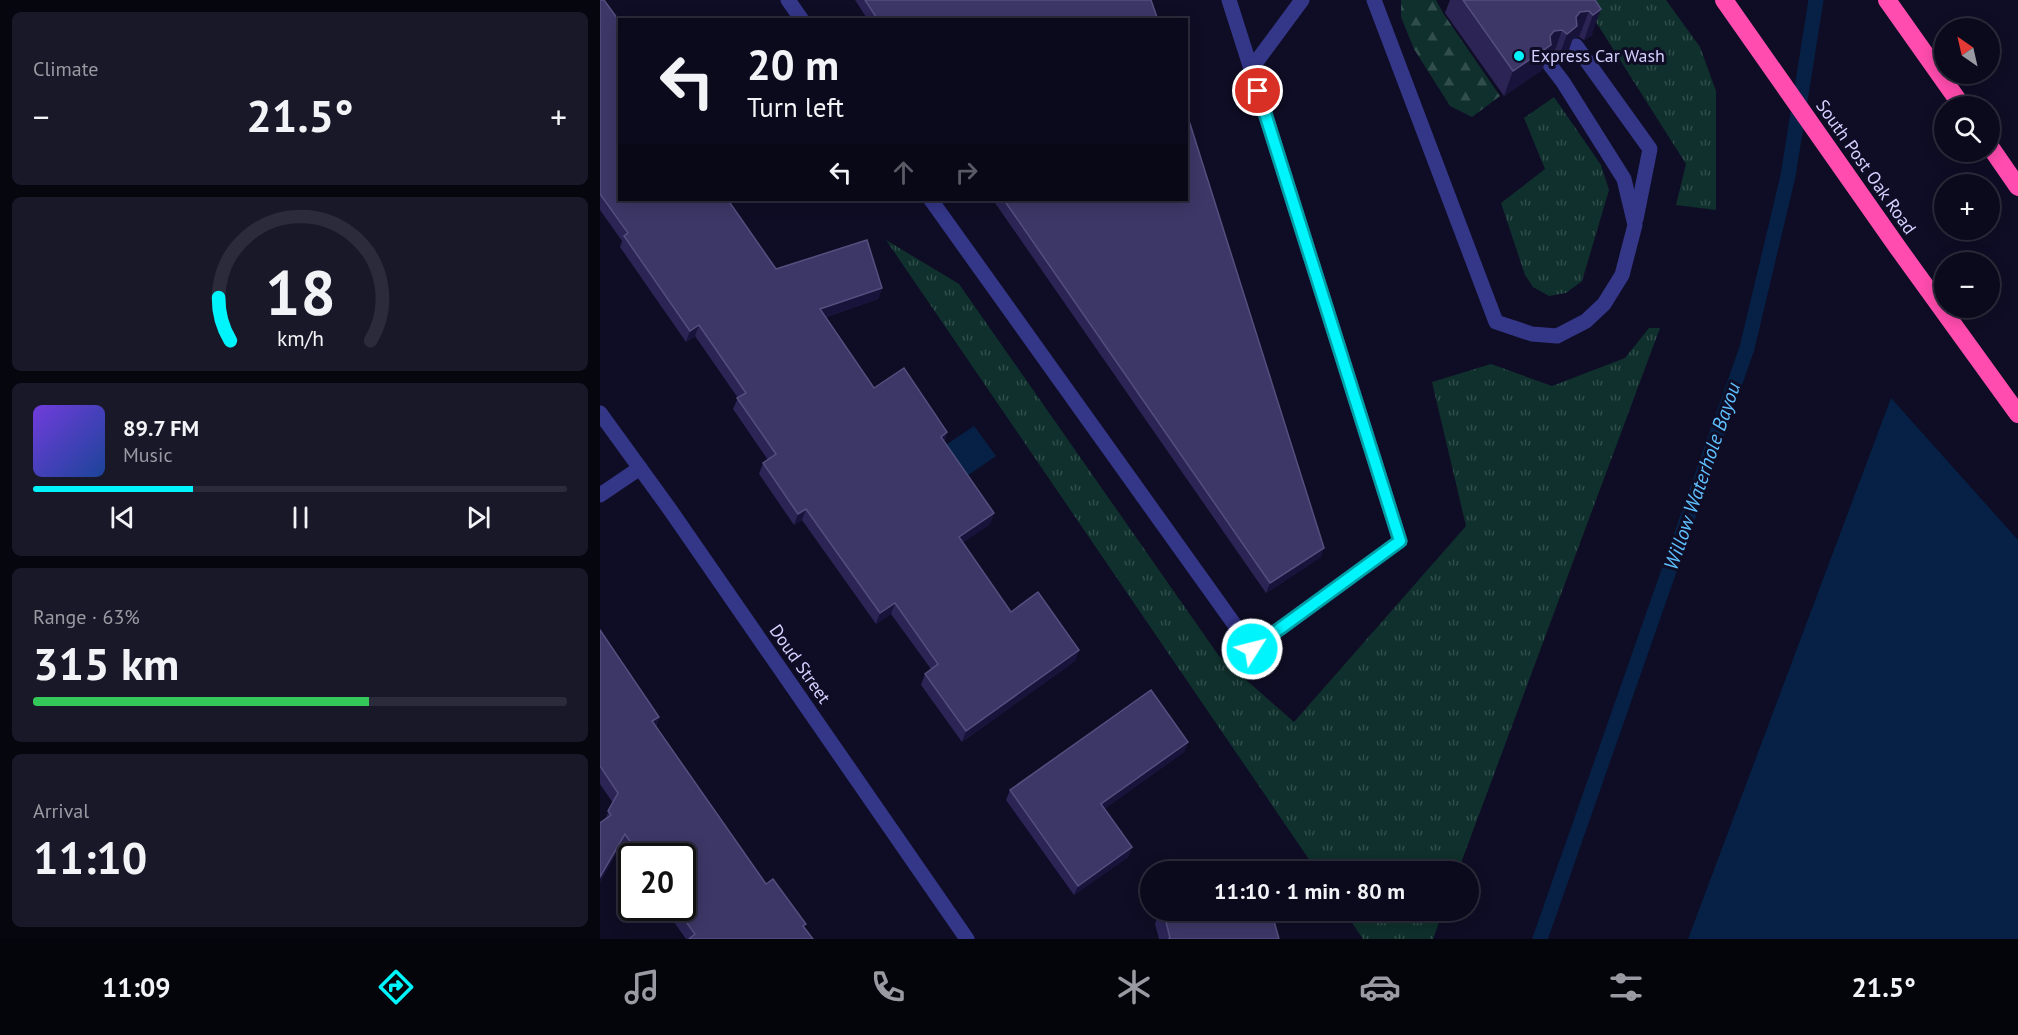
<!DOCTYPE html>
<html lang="en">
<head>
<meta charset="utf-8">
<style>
  body { margin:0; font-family:"PT Sans",sans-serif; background:#191829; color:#f1f3f6; height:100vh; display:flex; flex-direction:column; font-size:22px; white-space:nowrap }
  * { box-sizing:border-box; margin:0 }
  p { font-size:20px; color:#9a9aa3 }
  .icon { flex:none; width:33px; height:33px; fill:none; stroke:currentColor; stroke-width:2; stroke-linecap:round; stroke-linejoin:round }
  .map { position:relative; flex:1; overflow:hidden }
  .details { display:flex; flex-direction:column; gap:12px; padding:12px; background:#06060f; width:600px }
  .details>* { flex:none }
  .top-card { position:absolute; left:18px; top:18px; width:570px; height:183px; border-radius:0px; box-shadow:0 3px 15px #0003,0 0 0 2px #2b2b3b; background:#0b0a1c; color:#f1f3f6; overflow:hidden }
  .needle { width:39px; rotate:326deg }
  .controls { position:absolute; left:1334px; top:18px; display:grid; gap:12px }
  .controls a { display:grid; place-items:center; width:66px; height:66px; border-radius:50%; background:#0b0a1c; box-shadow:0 3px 15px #0003,0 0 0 2px #2b2b3b; font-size:30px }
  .speed { position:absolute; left:18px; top:843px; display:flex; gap:12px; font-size:30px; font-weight:700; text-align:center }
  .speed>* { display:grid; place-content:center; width:78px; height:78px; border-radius:50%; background:#0b0a1c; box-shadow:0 3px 15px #0003,0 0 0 2px #2b2b3b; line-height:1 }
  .speed .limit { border:3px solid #111; border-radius:9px; background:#fff; color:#111 }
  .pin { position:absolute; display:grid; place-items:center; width:51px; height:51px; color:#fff; margin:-26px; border:3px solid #fff; border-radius:50%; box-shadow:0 2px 6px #0007 }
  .me { position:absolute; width:66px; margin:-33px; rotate:54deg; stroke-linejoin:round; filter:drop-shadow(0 0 4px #0008) }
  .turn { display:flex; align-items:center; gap:21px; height:126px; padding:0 30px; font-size:27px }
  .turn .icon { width:78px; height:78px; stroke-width:2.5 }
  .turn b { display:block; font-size:42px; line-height:51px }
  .lanes { display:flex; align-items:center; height:57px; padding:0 30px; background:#0003; justify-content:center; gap:30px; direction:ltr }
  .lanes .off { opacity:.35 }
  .big { font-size:45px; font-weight:700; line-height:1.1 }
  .details .widget { flex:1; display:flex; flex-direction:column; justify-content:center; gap:9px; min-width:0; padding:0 21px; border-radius:9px; background:#191829 }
  .details .dial { align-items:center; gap:0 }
  .dial svg { height:156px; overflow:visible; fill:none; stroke:#2b2b3b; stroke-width:7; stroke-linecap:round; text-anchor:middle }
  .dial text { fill:#f1f3f6; stroke:none }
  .song { display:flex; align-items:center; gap:18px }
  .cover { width:72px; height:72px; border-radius:9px; background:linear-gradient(135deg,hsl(260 70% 55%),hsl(220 70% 35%)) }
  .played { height:6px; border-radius:3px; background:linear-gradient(90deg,#00f4fc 30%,#2b2b3b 30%) }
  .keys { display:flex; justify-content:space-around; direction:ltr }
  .heat { display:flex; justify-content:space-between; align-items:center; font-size:33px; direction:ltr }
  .charge { height:9px; border-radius:4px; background:linear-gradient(90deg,#34c759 63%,#2b2b3b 0) }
  .trip { position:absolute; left:540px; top:861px; width:339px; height:60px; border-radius:30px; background:#0b0a1c; box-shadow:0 3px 15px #0003,0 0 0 2px #2b2b3b; font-weight:700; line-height:60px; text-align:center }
  .menu { display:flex; height:96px; justify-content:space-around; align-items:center; background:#04040b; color:#9a9aa3 }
  .menu .icon { width:42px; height:42px }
  .menu .active { color:#00f4fc }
  .menu b { font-size:27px; color:#f1f3f6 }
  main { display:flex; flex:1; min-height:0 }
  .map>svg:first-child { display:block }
  .grass { fill:url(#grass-tufts) }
  .forest { fill:url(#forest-firs) }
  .water { fill:#062145 }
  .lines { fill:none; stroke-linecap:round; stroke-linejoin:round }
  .stream { stroke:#062145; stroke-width:15 }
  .minor { stroke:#343688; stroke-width:15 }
  .highway { stroke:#ff4cae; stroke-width:18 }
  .wall { fill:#2b2455 }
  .shaded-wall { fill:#18133a }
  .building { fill:#3d3767; stroke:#544f7f; stroke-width:1.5 }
  .route-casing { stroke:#009fa4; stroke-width:15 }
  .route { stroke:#00f4fc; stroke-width:10 }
  .poi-dot { fill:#00f4fc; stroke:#0f0d25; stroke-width:2 }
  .labels { text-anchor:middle; stroke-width:6; stroke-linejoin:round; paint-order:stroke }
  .poi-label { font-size:18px; fill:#d3d1ff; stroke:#0f0d25; text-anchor:start }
  .street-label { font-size:18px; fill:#d3d1ff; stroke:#0f0d25 }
  .water-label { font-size:20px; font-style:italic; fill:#5fc0ff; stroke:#0f0d25 }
</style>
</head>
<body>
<main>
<section class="details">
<div class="widget"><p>Climate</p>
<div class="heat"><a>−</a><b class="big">21.5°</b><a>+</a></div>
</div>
<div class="widget dial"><svg viewBox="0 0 100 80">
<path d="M14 69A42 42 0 1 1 86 69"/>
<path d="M14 69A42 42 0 0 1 8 47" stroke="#00f4fc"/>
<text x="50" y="56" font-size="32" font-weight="700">18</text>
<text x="50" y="72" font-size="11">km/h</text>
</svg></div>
<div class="widget">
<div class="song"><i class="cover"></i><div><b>89.7 FM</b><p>Music</p></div></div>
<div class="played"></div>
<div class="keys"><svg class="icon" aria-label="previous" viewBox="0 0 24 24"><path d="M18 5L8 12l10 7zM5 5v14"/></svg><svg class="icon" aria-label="pause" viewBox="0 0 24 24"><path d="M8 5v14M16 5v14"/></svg><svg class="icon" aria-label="next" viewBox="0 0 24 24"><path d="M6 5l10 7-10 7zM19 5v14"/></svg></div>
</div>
<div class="widget"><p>Range · 63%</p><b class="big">315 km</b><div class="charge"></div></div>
<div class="widget"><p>Arrival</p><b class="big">11:10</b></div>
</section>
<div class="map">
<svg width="1418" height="939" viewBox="0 0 1418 939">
  <defs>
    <pattern id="grass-tufts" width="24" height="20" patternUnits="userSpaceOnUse" patternTransform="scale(1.5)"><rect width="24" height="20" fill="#0f302c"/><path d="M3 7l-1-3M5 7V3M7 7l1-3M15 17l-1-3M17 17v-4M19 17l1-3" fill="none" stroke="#314d4c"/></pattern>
    <pattern id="forest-firs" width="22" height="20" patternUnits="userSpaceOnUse" patternTransform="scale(1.5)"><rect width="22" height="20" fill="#0f302c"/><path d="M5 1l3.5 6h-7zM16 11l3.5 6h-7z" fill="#314d4c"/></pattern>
  </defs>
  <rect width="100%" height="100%" fill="#0f0d25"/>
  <g class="grass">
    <polygon points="982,0 1066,0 1100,47 1116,91 1116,210 1076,205 1086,164"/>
    <polygon points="954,97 1001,165 1009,190 982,281 966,293 949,296 933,287 925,275 901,203 945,169 924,118"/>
    <polygon points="286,240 359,284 619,656 694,722 866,526 832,382 891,364 952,386 1025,358 1049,328 1060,328 858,871 717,871"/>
    <polygon points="744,911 843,911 833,939 763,939"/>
  </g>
  <polygon class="forest" points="801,0 836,0 843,13 900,96 872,117 850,106 814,49 801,17"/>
  <g class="water">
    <polygon points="1291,398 1418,540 1418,939 1088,939"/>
    <polygon points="374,426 396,456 338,496 316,465"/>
  </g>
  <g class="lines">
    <polyline class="stream" points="940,939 1147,348 1188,176 1216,0"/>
    <g class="minor">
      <polyline points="188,0 202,20"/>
      <polyline points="629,0 651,69"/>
      <polyline points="774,0 896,322 932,334 957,336 986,321 1004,304 1022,275 1035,225 1024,179 963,82 950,65"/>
      <polyline points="976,46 1050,149 1036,219"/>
      <polyline points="331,200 652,649 800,541 651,69 702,0"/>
      <polyline points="0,413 71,511 367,939"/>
      <polyline points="0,495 40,468"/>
    </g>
    <g class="highway">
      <polyline points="1124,0 1298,248 1418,414"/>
      <polyline points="1287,0 1362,106"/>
      <polyline points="1389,145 1418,187"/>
    </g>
  </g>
  <g class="wall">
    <polygon points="0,0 20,200 176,269 282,288 278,299 226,317 274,388 347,432 344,442 394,513 390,524 363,542 411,612 479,650 475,661 362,742 321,685 325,674 331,669 291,614 276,624 202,520 194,525 159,474 163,463 168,460 133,409 138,398 95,336 86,342 20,247 22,241 0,210"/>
    <polygon points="255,0 551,0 558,20 268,20"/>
    <polygon points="850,0 995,0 992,35 984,40 979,37 973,38 968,52 958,59 953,56 947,57 942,70 904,96 845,13"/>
    <polygon points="393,200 586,200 721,557 666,593"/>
    <polygon points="0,630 59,717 56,727 166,884 205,928 213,939 86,939 64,908 82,908 82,856 32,856 32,862 20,846 0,882 0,823 5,819 13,803 0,784"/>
    <polygon points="588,742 584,752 504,809 532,847 528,857 474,895 406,800 410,790"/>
    <polygon points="560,910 671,910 679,939 559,939 555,924"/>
  </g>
  <g class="shaded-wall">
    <polygon points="1001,9 992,35 984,40 993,15"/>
    <polygon points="989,11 979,37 973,38 968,52 958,59 967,34 976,17 980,12"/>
    <polygon points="962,30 953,56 947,57 942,70 904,96 913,71 950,36 954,31"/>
    <polygon points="282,288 278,299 216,320 220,309"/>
    <polygon points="99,325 95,336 86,342 90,331"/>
    <polygon points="347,432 343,443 341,437"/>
    <polygon points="206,509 202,520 194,525 198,514"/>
    <polygon points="394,513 390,524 355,548 359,537"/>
    <polygon points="724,548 721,557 666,593 670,583"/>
    <polygon points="295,603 291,614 276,624 280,613"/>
    <polygon points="479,650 475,661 362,742 366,731"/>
    <polygon points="59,717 55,728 52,721"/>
    <polygon points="588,742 584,752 497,814 501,804"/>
    <polygon points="25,834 20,846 0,882 0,877"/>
    <polygon points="532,847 528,857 474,895 478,886"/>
  </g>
  <g class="building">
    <polygon points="0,0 4,0 20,22 20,200 128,200 176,269 267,240 282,288 220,309 274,388 304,368 347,432 341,437 394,513 359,537 411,612 438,592 479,650 366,731 325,674 338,664 295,603 280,613 206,509 198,514 163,463 176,454 137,398 146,393 99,325 90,331 24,236 28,233 0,194"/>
    <polygon points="265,0 551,0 558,20 278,20"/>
    <polygon points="863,0 995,0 1001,9 993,15 989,11 980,12 976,17 977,26 967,34 962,30 954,31 950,36 951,45 913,71"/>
    <polygon points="586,111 724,548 670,583 404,200 586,200"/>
    <polygon points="0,630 59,717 52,721 166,884 173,879 206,924 203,926 213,939 89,939 95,934 76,908 82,908 82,856 40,856 25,834 0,877 0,823 11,815 8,811 18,793 0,766"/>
    <polygon points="551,690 588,742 501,804 532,847 478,886 410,790"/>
    <polygon points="563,910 671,910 679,939 568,939 570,938"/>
  </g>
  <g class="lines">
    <defs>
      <polyline id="route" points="652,649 800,541 658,91"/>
    </defs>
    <use href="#route" class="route-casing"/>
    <use href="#route" class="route"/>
  </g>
  <circle class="poi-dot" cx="919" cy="56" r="6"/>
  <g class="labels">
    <g class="poi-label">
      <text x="931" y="62">Express Car Wash</text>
    </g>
    <g class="street-label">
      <text transform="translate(1266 167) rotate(55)" y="6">South Post Oak Road</text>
      <text transform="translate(200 664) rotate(55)" y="6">Doud Street</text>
    </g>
    <g class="water-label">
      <text transform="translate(1102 476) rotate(-71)" y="7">Willow Waterhole Bayou</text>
    </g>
  </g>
</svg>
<div class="controls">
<a><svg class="needle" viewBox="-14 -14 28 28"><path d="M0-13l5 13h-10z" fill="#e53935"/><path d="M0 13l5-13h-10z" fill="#9a9aa3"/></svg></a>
<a><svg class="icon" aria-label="search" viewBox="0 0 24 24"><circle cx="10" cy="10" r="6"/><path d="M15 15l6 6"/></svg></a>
<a>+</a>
<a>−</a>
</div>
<div class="speed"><div class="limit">20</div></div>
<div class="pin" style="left:658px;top:91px;background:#d93025"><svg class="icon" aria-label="arrive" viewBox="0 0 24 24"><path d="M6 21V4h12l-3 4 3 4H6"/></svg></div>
<svg class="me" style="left:652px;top:649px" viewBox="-20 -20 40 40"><circle r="17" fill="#00f4fc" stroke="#fff" stroke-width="3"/><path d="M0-11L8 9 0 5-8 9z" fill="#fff"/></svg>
<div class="trip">11:10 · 1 min · 80 m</div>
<div class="top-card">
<div class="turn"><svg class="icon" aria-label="left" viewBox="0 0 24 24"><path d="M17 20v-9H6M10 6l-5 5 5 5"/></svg><div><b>20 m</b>Turn left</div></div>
<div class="lanes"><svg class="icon" aria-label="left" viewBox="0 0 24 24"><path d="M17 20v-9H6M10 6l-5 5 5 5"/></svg><svg class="icon off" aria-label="ahead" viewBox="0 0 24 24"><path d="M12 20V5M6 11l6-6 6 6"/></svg><svg class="icon off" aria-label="right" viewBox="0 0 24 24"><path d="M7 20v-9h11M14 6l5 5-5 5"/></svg></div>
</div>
</div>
</main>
<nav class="menu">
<b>11:09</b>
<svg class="icon active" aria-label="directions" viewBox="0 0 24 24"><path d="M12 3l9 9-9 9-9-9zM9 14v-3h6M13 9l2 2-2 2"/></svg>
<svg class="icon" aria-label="music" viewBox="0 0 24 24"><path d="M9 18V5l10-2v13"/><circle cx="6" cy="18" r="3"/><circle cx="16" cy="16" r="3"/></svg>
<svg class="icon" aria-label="phone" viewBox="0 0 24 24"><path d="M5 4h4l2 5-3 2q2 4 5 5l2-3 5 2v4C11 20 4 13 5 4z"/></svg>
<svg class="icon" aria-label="climate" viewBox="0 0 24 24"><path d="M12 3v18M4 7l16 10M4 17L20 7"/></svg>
<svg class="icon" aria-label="car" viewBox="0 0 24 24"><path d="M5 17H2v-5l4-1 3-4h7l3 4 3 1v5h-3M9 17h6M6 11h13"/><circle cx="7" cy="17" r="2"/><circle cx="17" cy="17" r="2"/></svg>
<svg class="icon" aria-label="filters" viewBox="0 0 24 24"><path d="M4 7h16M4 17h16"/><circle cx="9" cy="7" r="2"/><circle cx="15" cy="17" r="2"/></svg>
<b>21.5°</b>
</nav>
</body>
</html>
